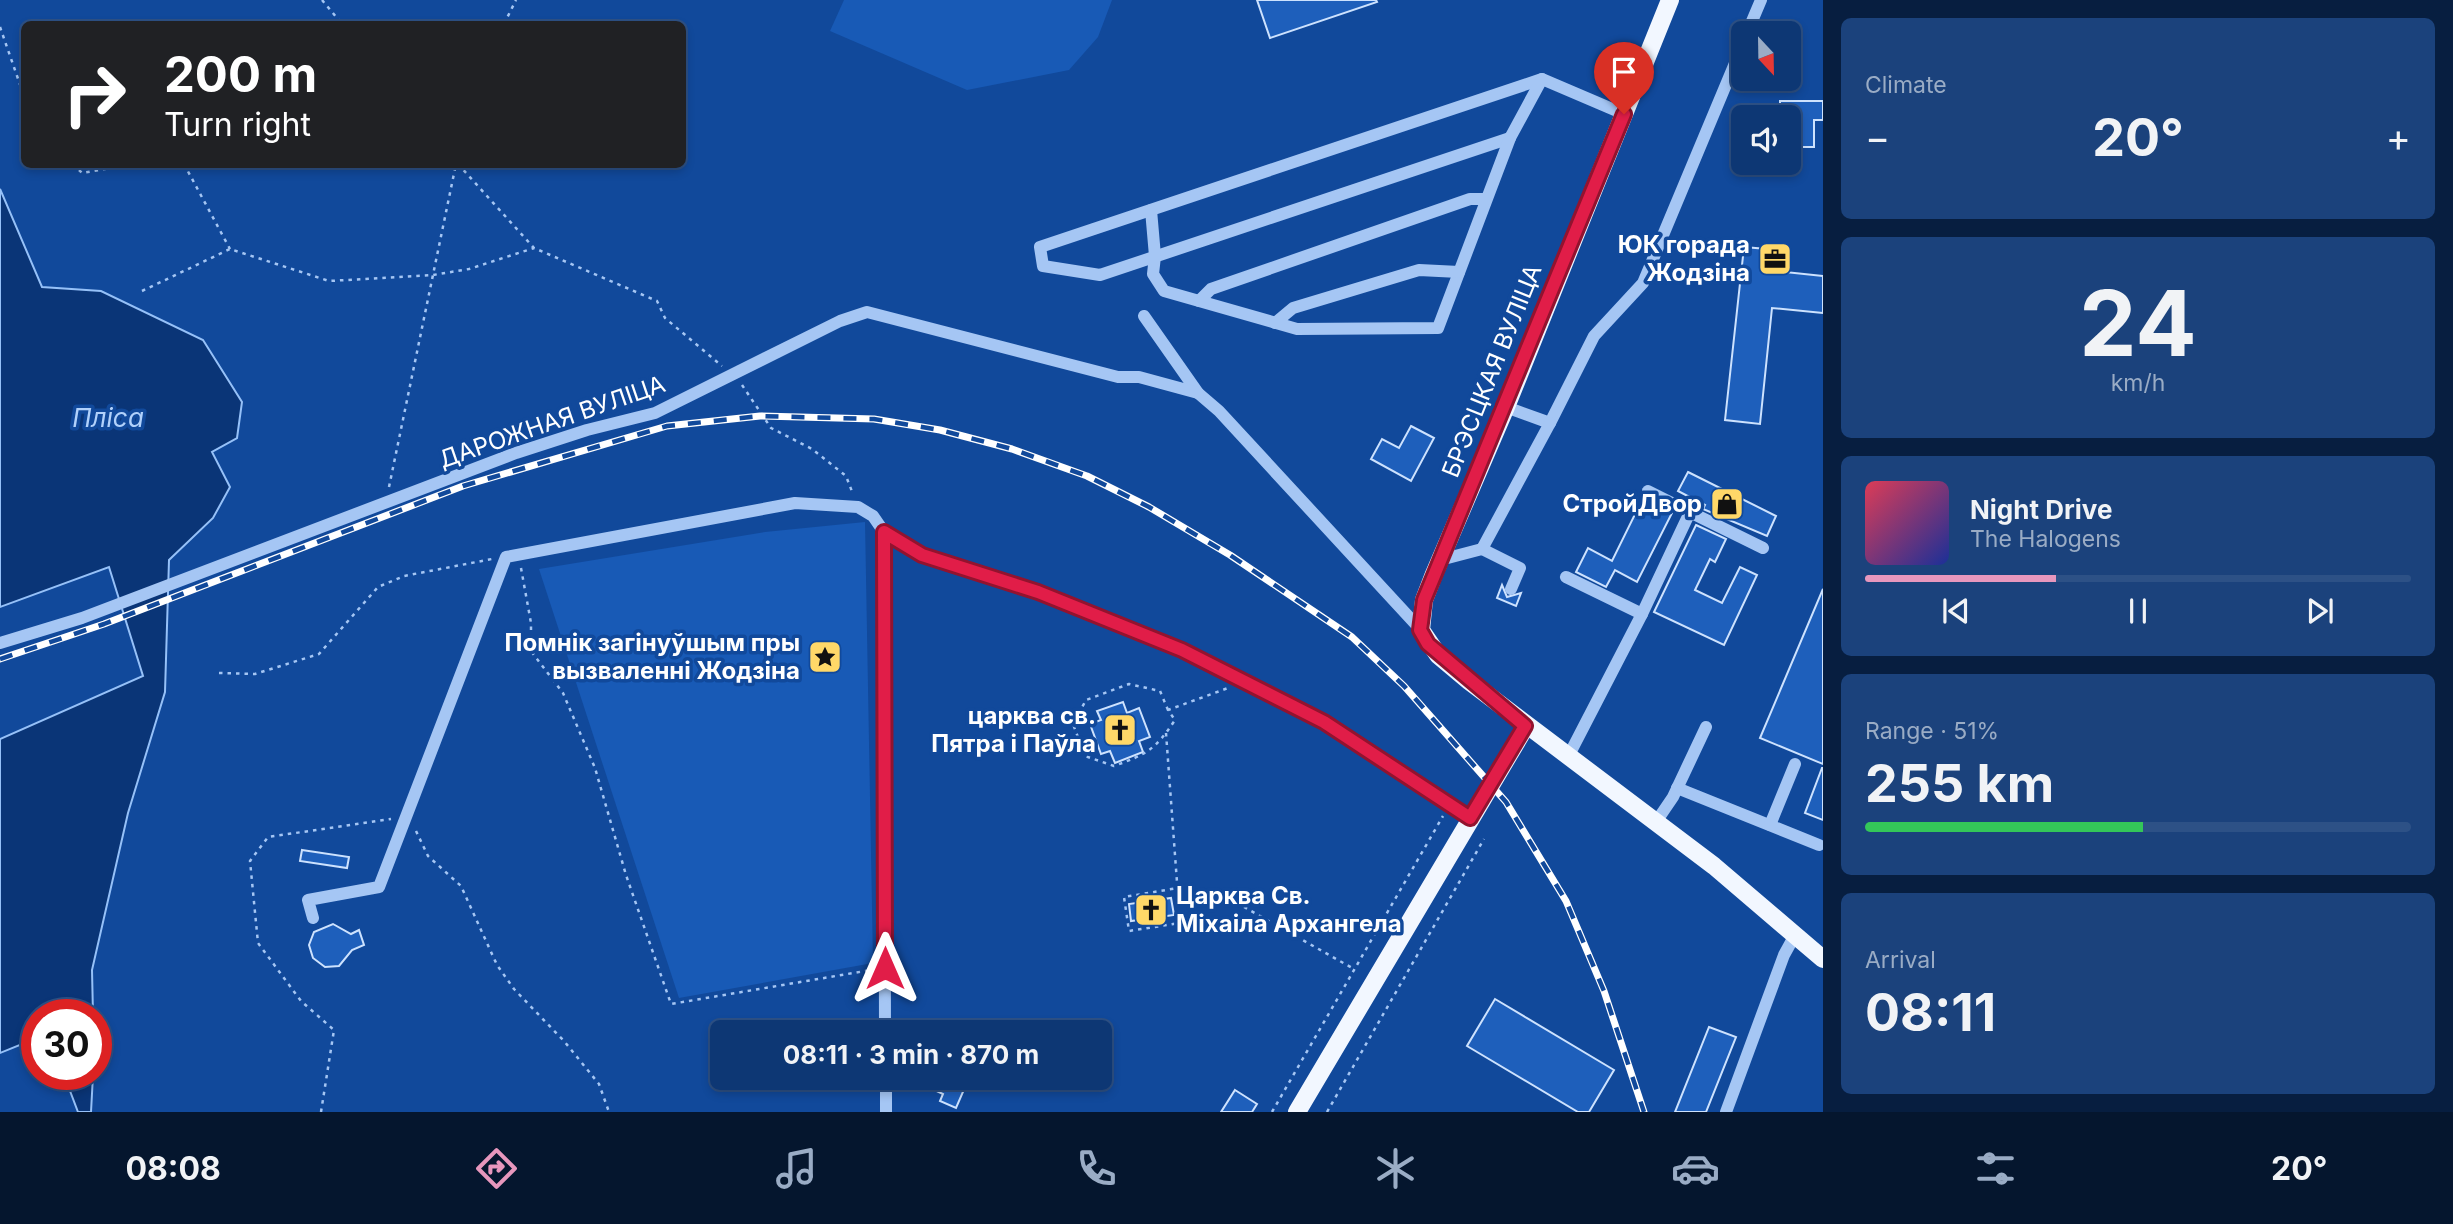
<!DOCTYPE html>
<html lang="en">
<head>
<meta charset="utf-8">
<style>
  body { margin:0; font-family:Inter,sans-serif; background:#1b427c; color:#f1f3f6; height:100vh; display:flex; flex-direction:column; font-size:26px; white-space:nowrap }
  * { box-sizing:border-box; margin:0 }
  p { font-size:23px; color:#9aacc5 }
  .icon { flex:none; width:38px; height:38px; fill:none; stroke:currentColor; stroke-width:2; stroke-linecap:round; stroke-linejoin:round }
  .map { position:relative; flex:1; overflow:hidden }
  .drawer { display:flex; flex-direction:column; gap:18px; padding:18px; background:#071e40; width:630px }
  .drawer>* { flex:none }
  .guide { position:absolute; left:21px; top:21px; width:665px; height:147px; border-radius:10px; box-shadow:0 4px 10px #0003,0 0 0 2px #2d5186; background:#202124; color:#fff; overflow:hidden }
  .needle { width:46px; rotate:158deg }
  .tools { position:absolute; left:1731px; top:21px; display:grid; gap:14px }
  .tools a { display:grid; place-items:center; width:70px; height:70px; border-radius:10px; background:#0d3774; box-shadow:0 4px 10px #0003,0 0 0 2px #2d5186; font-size:35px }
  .speed { position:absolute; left:21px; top:999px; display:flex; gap:14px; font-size:35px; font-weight:700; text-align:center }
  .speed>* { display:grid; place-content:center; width:91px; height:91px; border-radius:50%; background:#0d3774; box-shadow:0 4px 10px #0003,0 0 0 2px #2d5186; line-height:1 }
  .speed .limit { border:10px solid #d22; background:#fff; color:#111 }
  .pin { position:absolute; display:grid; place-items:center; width:60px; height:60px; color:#fff; margin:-72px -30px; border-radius:50% 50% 50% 0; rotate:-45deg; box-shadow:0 0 7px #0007 }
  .pin .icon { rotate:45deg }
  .me { position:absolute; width:77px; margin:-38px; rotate:0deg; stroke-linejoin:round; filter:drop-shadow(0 0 5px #0008) }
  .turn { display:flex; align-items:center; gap:24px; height:147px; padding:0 28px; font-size:32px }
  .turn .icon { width:91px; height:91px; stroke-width:2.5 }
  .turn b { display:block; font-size:49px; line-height:60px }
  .big { font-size:52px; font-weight:700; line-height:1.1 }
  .drawer .card { flex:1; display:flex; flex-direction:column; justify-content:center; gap:10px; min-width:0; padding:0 24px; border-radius:10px; background:#1b427c }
  .drawer .dial { align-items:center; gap:0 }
  .dial b { font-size:91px; line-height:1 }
  .song { display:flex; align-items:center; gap:21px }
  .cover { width:84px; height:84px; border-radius:10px; background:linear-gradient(135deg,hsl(350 70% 55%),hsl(230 70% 35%)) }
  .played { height:7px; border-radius:4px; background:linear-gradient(90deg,#e797bd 35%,#2d5186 35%) }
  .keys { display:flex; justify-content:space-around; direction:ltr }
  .heat { display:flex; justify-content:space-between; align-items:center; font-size:38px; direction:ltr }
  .charge { height:10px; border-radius:5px; background:linear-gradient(90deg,#34c759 51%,#2d5186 0) }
  .trip { position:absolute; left:710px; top:1020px; width:402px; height:70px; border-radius:10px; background:#0d3774; box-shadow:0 4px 10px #0003,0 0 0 2px #2d5186; font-weight:700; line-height:70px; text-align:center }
  .menu { display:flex; height:112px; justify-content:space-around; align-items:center; background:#05162e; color:#9aacc5 }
  .menu .icon { width:49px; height:49px }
  .menu .current { color:#e797bd }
  .menu b { font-size:32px; color:#f1f3f6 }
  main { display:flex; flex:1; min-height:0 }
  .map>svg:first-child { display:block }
  .green { fill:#185ab6 }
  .water { fill:#0a3577; stroke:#96c1f8; stroke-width:2 }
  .building { fill:#1e5fbb; stroke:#cde2fe; stroke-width:2 }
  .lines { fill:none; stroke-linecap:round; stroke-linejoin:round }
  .path { stroke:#a5c6f4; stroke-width:2.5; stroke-dasharray:3.5 5; stroke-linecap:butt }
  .minor { stroke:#a5c6f4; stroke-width:12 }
  .major { stroke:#f2f7ff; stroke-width:18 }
  .rail-casing { stroke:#fff; stroke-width:7 }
  .rail { stroke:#11499b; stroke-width:4.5; stroke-dasharray:13; stroke-linecap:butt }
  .route-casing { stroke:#92132f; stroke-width:18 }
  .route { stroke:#e11d48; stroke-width:12 }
  .labels { text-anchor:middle; stroke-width:7; stroke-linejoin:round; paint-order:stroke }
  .poi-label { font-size:24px; font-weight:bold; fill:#fff; stroke:#11499b; text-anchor:end }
  .street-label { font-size:24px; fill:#fff; stroke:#11499b }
  .water-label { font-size:26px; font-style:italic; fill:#b1d1fb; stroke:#11499b }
</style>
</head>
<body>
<main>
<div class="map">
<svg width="1823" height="1112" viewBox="0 0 1823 1112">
  <rect width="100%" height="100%" fill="#11499b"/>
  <g class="green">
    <polygon points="844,0 1112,0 1098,37 1069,70 967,90 830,31"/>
    <polygon points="865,522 873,963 679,998 539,569 765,532"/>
  </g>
  <g class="water">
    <polygon points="0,189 42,287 101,291 203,340 242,402 237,438 212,452 230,487 213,518 169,560 165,692 128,813 92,970 93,1015 37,1015 37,1038 0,1053 0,739 143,676 109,567 0,607"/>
    <polygon points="64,1075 93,1075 91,1112 78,1112"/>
  </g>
  <g class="building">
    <polygon points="1257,0 1376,0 1377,2 1270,38"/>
    <polygon points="1780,101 1823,101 1823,120 1814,120 1814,147 1788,147 1788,117 1780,117"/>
    <polygon points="1744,247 1778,250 1776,271 1823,276 1823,313 1772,308 1760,424 1725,420"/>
    <polygon points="1411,426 1434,438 1411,481 1371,459 1382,439 1399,448"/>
    <polygon points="1688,472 1776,516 1767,536 1703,509 1705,505 1678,491"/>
    <polygon points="1643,498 1672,513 1637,582 1615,570 1606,587 1576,572 1588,548 1612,561"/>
    <polygon points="1696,525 1726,539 1715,562 1710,559 1695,590 1722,603 1740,567 1757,575 1724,645 1654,612"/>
    <polygon points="1502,585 1507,597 1521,593 1516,606 1497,598"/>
    <polygon points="1823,589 1823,764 1760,738"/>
    <polygon points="1123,702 1127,713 1139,708 1150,737 1139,741 1143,752 1115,763 1110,751 1101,754 1090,724 1101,720 1097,711"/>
    <polygon points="1822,768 1823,768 1823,820 1805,813"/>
    <polygon points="302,850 349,857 347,868 300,861"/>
    <polygon points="1171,898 1174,915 1131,921 1129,904"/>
    <polygon points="333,924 351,934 359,930 364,945 352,950 339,966 325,967 313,958 309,945 314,932"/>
    <polygon points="1495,999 1614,1070 1589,1112 1578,1112 1467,1046"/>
    <polygon points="1709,1027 1736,1037 1706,1112 1675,1112"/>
    <polygon points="930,1078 969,1078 956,1108 940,1101 943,1094 926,1086"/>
    <polygon points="1235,1090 1257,1104 1252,1112 1221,1112"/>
  </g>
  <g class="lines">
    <g class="path">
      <polyline points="322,0 342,24"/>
      <polyline points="504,24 516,0"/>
      <polyline points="0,27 24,96"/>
      <polyline points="73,164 82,173 134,164"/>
      <polyline points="184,164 230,249"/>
      <polyline points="458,164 534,248 657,301 665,318 722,366"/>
      <polyline points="142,291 230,249 329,281 433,275 469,269 534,248"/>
      <polyline points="742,385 771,428 812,449 846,476 853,494"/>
      <polyline points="389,487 456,164"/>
      <polyline points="521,568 531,623 531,651 563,693 595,768 626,875 671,1004 871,970"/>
      <polyline points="219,673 255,674 319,654 378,587 404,576 492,559"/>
      <path d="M1168,710l-8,-19 -31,-7 -43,16 -13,24 12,32 29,10c33,-12 41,-16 61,-46l-7,-10 60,-22"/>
      <polyline points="1166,733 1180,923 1129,931 1124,897 1178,888"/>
      <polyline points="416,831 428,856 461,886 497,965 514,989 564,1041 599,1084 609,1112"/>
      <polyline points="1244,907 1354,969"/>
      <polyline points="321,1112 334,1030 301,1001 258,943 250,861 268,837 391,819"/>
      <polyline points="1272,1112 1443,816"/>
      <polyline points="1327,1112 1484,839"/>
    </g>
    <g class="minor">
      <polyline points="1747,33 1761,0"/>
      <polyline points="1510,138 1100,275 1043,266 1040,247 1542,79 1624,114"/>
      <polyline points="1151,210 1155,256 1153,274 1164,291 1297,329 1438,328 1510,138 1542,79"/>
      <polyline points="1199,301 1211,289 1470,199 1486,199"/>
      <polyline points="1144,316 1198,393 1219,411 1421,630"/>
      <polyline points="1275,323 1293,308 1419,270 1459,272"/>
      <polyline points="1506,407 1550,423 1594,336 1643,283 1743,44"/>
      <polyline points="1648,491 1690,512"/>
      <polyline points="884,532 885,1032"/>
      <polyline points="1440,560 1482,549"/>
      <polyline points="1566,577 1642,614"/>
      <polyline points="1511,589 1520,568 1482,549 1550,423"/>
      <polyline points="0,643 82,618 516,453 587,430 655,413 840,321 867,312 1118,377 1139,377 1198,393"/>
      <polyline points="1568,757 1642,614 1690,512 1763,548"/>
      <polyline points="1677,788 1819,845"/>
      <polyline points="1656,822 1673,797 1706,727"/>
      <polyline points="1770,825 1795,764"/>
      <polyline points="313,918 308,900 379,887 506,557 795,503 858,507 873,516 884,532 922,555 1038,592 1182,650 1324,722 1470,818"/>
      <polyline points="886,1078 886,1112"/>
      <polyline points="1726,1112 1784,955 1795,935"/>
    </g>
    <g class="major">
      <polyline points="1670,0 1506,407 1434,574 1424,600 1421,630 1438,655 1469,681 1714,866 1823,959"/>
      <polyline points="1297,1112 1526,726"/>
    </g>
    <defs>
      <polyline id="rail" points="0,659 104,624 463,486 667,426 760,416 874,419 940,430 1012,449 1087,476 1149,507 1230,555 1352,637 1404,686 1506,802 1566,901 1604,991 1644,1112"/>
    </defs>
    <use href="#rail" class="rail-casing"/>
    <use href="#rail" class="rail"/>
  </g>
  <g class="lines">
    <defs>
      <polyline id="route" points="885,968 884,532 922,555 1038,592 1182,650 1324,722 1470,818 1525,726 1428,644 1420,630 1424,600 1624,114"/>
    </defs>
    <use href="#route" class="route-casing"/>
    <use href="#route" class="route"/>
  </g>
  <defs>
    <symbol id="office-square" viewBox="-11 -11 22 22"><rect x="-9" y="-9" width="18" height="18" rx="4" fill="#ffd868" stroke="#11499b"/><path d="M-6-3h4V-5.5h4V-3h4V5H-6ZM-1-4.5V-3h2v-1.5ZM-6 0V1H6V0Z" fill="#111"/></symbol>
    <symbol id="shop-square" viewBox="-11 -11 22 22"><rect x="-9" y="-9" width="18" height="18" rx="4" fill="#ffd868" stroke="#11499b"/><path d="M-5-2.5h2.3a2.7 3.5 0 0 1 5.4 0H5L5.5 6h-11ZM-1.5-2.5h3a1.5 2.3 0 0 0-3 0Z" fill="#111"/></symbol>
    <symbol id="sight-square" viewBox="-11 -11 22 22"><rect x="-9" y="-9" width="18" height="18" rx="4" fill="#ffd868" stroke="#11499b"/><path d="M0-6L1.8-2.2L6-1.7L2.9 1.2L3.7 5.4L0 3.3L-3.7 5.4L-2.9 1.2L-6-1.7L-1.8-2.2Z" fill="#111"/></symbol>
    <symbol id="church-square" viewBox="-11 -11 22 22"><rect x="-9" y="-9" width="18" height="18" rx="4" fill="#ffd868" stroke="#11499b"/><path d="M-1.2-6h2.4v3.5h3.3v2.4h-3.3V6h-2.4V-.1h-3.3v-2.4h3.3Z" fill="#111"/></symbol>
  </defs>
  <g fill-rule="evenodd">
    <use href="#office-square" x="1756" y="240" width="38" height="38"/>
    <use href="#shop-square" x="1708" y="485" width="38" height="38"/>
    <use href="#sight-square" x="806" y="638" width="38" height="38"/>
    <use href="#church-square" x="1101" y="711" width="38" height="38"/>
    <use href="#church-square" x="1132" y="891" width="38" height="38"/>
  </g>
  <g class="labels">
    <g class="poi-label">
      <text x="1750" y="253">ЮК горада<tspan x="1750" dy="28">Жодзіна</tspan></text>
      <text x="1702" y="512">СтройДвор</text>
      <text x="800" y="651">Помнік загінуўшым пры<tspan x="800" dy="28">вызваленні Жодзіна</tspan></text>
      <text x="1096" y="724">царква св.<tspan x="1096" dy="28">Пятра і Паўла</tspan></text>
      <text x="1176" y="904" text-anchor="start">Царква Св.<tspan x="1176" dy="28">Міхаіла Архангела</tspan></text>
    </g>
    <g class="street-label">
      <text transform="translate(1492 371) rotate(-68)" y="8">БРЭСЦКАЯ ВУЛІЦА</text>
      <text transform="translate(552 422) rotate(-19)" y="8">ДАРОЖНАЯ ВУЛІЦА</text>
    </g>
    <g class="water-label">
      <text x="108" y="427">Пліса</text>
    </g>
  </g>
</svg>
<div class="tools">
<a><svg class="needle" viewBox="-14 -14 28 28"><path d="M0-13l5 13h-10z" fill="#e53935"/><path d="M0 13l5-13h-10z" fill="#9aacc5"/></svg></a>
<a><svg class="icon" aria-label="sound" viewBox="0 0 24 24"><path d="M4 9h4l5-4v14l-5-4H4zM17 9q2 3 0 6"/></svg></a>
</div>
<div class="speed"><div class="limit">30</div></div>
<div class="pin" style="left:1624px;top:114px;background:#d93025"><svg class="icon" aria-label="arrive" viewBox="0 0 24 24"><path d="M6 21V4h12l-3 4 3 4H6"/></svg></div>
<svg class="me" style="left:885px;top:968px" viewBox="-20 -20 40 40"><path d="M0-17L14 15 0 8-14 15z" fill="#e11d48" stroke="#fff" stroke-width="4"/></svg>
<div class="trip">08:11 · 3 min · 870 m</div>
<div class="guide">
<div class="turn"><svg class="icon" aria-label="right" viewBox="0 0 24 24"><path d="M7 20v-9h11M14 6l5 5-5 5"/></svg><div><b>200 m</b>Turn right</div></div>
</div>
</div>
<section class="drawer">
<div class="card"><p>Climate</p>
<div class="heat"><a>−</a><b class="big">20°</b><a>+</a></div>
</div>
<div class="card dial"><b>24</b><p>km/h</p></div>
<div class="card">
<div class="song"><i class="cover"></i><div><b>Night Drive</b><p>The Halogens</p></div></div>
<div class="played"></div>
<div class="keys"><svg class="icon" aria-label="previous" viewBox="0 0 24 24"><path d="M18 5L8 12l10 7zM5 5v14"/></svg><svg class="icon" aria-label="pause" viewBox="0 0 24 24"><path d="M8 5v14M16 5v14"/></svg><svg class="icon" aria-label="next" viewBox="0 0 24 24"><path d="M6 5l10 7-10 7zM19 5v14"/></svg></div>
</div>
<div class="card"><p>Range · 51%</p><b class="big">255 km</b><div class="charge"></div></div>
<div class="card"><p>Arrival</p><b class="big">08:11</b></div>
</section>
</main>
<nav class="menu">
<b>08:08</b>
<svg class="icon current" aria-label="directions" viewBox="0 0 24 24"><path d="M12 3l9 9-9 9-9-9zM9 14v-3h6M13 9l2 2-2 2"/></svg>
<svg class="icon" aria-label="music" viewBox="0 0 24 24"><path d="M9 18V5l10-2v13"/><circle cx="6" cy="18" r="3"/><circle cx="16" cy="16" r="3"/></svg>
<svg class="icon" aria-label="phone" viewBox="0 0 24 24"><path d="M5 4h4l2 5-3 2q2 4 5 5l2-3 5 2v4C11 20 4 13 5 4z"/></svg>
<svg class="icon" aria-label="climate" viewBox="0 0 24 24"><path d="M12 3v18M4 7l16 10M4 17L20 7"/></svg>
<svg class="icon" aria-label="car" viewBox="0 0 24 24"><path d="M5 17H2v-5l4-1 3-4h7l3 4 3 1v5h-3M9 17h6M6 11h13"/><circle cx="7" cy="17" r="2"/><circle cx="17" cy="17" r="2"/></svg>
<svg class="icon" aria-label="filters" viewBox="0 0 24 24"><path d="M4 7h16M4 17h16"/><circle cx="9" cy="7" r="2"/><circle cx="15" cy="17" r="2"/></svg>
<b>20°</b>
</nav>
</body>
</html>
